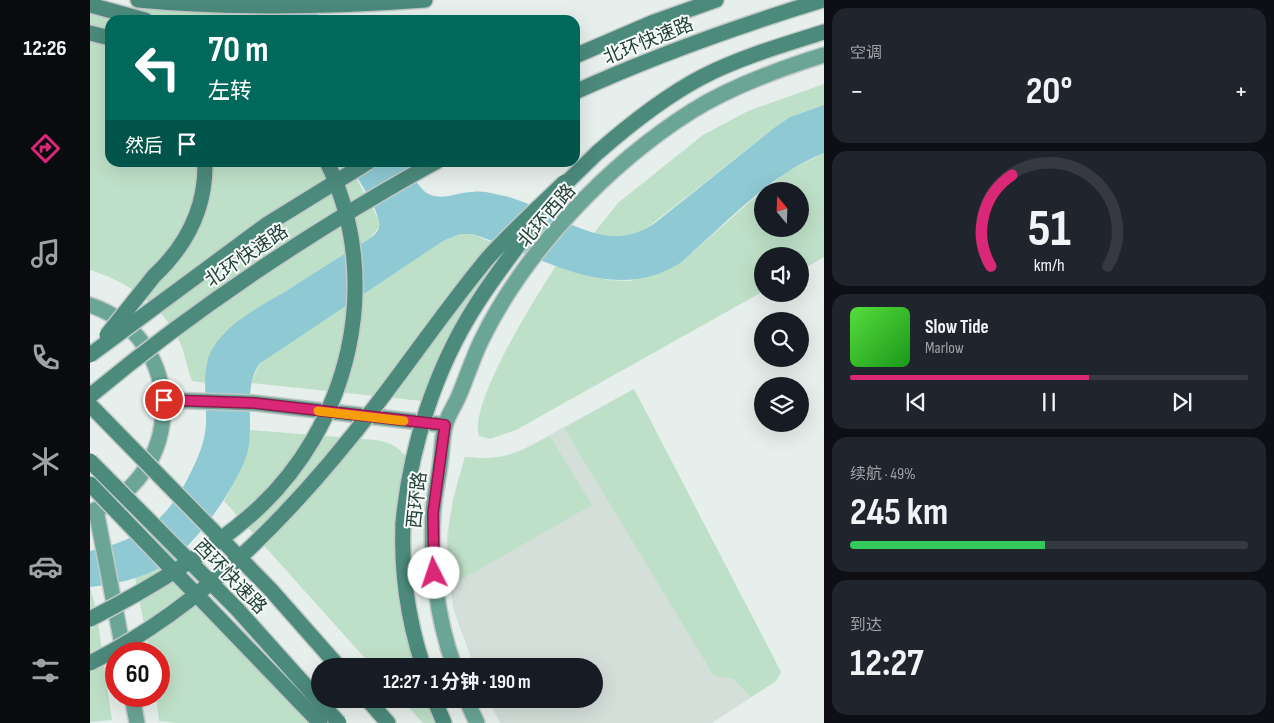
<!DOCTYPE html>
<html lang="zh">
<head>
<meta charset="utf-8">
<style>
  body { margin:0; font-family:"Sofia Sans Condensed","Noto Sans SC",sans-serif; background:#20242c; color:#f1f3f6; height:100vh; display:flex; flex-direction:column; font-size:19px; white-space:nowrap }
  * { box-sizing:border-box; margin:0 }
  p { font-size:16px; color:#9ea1a6 }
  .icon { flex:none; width:28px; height:28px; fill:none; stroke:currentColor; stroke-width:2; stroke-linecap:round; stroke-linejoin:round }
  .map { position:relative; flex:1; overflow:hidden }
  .sheet { display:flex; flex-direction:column; gap:8px; padding:8px; background:#0d0f14; width:450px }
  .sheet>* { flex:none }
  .hud { position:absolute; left:15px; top:15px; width:475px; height:152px; border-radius:15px; box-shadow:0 5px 20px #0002; background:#00695c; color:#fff; overflow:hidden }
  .needle { width:32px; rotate:341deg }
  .buttons { position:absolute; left:664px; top:182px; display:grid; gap:10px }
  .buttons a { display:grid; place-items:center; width:55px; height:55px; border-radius:50%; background:#171b24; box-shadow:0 5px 20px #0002; font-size:25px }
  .speed { position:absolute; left:15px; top:642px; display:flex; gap:10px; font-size:25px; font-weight:700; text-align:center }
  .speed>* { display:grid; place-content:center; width:65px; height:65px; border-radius:50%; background:#171b24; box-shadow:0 5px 20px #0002; line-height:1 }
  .speed .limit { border:8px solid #d22; background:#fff; color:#111 }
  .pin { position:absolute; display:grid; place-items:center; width:42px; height:42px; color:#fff; margin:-21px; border:2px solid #fff; border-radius:50%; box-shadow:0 1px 5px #0007 }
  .me { position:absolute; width:55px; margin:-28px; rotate:356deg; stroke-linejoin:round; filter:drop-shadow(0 0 4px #0008) }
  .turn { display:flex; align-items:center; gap:18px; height:105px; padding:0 20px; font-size:22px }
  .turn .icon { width:65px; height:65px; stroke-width:2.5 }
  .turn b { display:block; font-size:35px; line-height:42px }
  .then { display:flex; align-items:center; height:48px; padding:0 20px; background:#0003; gap:10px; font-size:19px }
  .big { font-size:38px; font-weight:700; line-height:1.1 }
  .sheet .card { flex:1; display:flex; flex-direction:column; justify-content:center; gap:8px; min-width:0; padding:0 18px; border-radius:15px; background:#20242c }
  .sheet .dial { align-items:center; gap:0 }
  .dial svg { height:130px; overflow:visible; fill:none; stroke:#363941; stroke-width:7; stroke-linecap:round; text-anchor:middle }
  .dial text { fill:#f1f3f6; stroke:none }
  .song { display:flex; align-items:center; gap:15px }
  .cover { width:60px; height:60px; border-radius:8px; background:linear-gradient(135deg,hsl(110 70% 55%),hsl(120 70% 35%)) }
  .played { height:5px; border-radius:2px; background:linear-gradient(90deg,#db2777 60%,#363941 60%) }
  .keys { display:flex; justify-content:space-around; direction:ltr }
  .heat { display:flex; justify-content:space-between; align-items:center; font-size:28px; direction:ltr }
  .charge { height:8px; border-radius:4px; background:linear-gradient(90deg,#34c759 49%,#363941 0) }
  .trip { position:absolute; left:221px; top:658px; width:292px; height:50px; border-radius:25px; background:#171b24; box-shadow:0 5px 20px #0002; font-weight:700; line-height:50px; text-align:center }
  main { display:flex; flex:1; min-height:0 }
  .dock { display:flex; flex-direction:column; width:90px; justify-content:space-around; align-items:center; background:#090b0e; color:#9ea1a6 }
  .dock .icon { width:35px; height:35px }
  .dock .selected { color:#db2777 }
  .dock b { font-size:22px; color:#f1f3f6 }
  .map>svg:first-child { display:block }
  .built { fill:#d4dfda }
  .green { fill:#bfe0c8 }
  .water { fill:#8ec9d4 }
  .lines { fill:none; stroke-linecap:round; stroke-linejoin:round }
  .primary-casing { stroke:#c2cac8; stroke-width:18 }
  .trunk-casing { stroke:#c2cac8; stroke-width:18 }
  .primary { stroke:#6aa596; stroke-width:15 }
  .trunk { stroke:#4c8a7c; stroke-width:15 }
  .trunk-bridge-casing { stroke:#c2cac8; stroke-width:18; stroke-linecap:butt }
  .trunk-bridge { stroke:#4c8a7c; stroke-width:15 }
  .route-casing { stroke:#8e194d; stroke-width:12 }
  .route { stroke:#db2777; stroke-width:9 }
  .slow { stroke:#f59e0b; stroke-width:9 }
  .labels { text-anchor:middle; stroke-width:4; stroke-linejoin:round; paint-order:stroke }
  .street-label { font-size:19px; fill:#24423a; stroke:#f7fbf9 }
</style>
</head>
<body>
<main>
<nav class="dock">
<b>12:26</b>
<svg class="icon selected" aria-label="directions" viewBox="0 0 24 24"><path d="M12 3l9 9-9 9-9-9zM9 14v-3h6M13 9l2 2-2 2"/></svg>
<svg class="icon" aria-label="music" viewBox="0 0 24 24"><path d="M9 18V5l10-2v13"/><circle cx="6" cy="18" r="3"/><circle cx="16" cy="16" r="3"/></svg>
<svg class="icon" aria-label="phone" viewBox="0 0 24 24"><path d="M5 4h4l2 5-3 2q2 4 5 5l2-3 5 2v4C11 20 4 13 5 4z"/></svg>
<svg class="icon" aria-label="climate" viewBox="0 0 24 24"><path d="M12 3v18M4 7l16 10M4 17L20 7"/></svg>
<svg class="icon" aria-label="car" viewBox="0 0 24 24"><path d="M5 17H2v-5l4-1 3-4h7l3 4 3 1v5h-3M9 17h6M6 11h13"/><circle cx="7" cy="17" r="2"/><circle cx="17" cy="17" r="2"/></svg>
<svg class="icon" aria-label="filters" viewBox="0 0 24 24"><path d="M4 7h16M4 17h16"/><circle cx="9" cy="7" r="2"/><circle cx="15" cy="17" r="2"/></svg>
</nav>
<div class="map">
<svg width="734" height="723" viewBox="0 0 734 723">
  <rect width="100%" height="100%" fill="#e6efeb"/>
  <polygon class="built" points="544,389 691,672 686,681 622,723 410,723 398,699 505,699 505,666 384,666 364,611 357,569 357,535 363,498 375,457 406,459 421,456"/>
  <g class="green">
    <path d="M0,6l168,7 4,7h-152v142l238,1 30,55 1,9 -10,12 -117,73 -28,21 -17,32v18l-15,-2c-5,-13 -7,-28 -13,-41 -17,-35 -53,-59 -89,-70z"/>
    <path d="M734,84v21l-34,12 -16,11 -127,100c-17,10 -34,12 -53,5l24,-30 85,-68 45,-24z"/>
    <path d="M734,153v104l-24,14v-15h-38v36l-246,138 -26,9 -11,-3c-11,-32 58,-141 77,-170l52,14 22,1 62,-28 70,-62v38h38v-38h-37l25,-20z"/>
    <polygon points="370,234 382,234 416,248 374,308 332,401 161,383 169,364 181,355 353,241"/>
    <polygon points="544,389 691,672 686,681 661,697 643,679 624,676 474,428"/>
    <path d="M160,430l126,10c14,2 24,7 32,20l-4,24 14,182h-46l-148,-165c13,-22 25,-45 26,-71z"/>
    <path d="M460,436l42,69 -142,81c-7,-46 2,-85 15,-129 36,4 54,-4 85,-21z"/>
    <polygon points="75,565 226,723 86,723 69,721 66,696 69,696 69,654 60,654 45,578"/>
    <polygon points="0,587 6,609 22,720 0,722"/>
    <polygon points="311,699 339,699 349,723 333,723"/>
  </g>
  <g class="water">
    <polygon points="160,0 219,0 231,20 172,20"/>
    <path d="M734,105v48c-56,22 -99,72 -144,110 -68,44 -142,-9 -208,-29h-12l-17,7 -184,123c-16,25 -5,58 -11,86 -8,34 -55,99 -85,116 -23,13 -47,18 -73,21v-36c51,-12 77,-30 100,-77 8,-16 15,-32 16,-50 1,-24 -6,-58 8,-78 16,-25 47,-40 72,-55 27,-17 55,-35 83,-52 4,-3 9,-7 10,-12 3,-14 -23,-51 -31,-64h58c6,10 13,28 25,32 13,5 28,-3 41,-3 8,-1 16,0 23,2 56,8 104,68 160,29l119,-95 16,-11z"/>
  </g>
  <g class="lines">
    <defs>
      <g id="primary">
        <path d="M0,305c98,33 97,173 0,207"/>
        <polyline points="74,400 164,403 355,425"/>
        <polyline points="6,510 34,654"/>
        <path d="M364,666c-17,-48 -24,-103 -21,-153 1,-16 5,-32 7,-48 2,-12 2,-27 5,-39 3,-12 11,-22 15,-33 7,-17 13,-35 21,-52 43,-89 127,-177 211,-230 40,-25 87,-42 132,-56"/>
        <polyline points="42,696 47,723"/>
        <polyline points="376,699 387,723"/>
      </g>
      <g id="trunk">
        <path d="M48,0c95,9 192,7 287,0"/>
        <polyline points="0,5 55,20"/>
        <polyline points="0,33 20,38"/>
        <polyline points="485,56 564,22 626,0"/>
        <path d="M485,92c81,-37 163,-66 248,-92"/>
        <path d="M507,153c33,-29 67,-56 105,-76 39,-20 81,-32 122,-45"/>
        <polyline points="331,170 346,162"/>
        <path d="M64,276c33,-31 52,-69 51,-114"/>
        <path d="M313,523c-2,49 5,97 20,143"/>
        <polyline points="277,699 298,723"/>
        <polyline points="344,699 354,723"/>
      </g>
    </defs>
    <use href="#primary" class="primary-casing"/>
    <use href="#trunk" class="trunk-casing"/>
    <use href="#primary" class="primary"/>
    <use href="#trunk" class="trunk"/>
    <defs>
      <g id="trunk-bridge">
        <polyline points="469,190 507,153"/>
        <polyline points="17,335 64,276"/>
        <polyline points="0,355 176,225 278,162"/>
        <path d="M0,396c103,-86 214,-160 331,-226"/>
        <polyline points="0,405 180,589 248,666"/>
        <polyline points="0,461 147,609 249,723"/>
        <polyline points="0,484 230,723"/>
        <path d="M313,523c7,-75 32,-154 73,-218 19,-30 41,-58 62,-86"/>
        <path d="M0,619c57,-29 113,-62 162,-105 98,-87 133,-232 75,-352"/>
        <path d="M0,663c116,-58 209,-157 287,-259 37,-48 71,-98 110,-145 24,-27 52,-52 78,-77"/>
      </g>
    </defs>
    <use href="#trunk-bridge" class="trunk-bridge-casing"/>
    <use href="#trunk-bridge" class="trunk-bridge"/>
  </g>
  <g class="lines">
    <defs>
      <polyline id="route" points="74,400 164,403 355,425 343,513 344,573"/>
    </defs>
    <use href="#route" class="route-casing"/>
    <use href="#route" class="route"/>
    <polyline class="slow" points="228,411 314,421"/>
  </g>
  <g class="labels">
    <g class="street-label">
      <text transform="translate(558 40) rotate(-22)" y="7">北环快速路</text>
      <text transform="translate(456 215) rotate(-49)" y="7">北环西路</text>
      <text transform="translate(156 255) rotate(-34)" y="7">北环快速路</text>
      <text transform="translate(326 500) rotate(-84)" y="7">西环路</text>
      <text transform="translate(141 576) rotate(46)" y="7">西环快速路</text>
    </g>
  </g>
</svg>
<div class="buttons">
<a><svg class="needle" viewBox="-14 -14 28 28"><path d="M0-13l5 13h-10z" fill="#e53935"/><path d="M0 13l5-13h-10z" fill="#9ea1a6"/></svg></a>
<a><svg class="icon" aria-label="sound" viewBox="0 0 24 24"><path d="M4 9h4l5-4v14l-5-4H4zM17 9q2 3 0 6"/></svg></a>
<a><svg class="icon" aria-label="search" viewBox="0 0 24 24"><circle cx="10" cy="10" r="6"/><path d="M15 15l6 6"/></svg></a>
<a><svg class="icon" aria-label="layers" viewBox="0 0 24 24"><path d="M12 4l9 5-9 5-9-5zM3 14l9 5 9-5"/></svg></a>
</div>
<div class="speed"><div class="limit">60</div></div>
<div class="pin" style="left:74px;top:400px;background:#d93025"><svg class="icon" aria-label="arrive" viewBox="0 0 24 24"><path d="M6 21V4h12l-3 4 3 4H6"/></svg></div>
<svg class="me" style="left:344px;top:573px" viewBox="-20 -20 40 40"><circle r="19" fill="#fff"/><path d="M0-13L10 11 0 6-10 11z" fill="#db2777"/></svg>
<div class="trip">12:27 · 1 分钟 · 190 m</div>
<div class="hud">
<div class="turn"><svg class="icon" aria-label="left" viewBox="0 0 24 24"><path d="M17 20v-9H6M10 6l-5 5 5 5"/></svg><div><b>70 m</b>左转</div></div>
<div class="then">然后<svg class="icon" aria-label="arrive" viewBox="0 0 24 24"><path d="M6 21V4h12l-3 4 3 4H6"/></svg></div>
</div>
</div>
<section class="sheet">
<div class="card"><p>空调</p>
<div class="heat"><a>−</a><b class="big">20°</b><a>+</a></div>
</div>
<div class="card dial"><svg viewBox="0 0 100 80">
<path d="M14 69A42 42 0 1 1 86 69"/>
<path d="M14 69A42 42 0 0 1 27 13" stroke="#db2777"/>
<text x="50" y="56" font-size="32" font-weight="700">51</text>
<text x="50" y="72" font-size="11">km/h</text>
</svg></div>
<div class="card">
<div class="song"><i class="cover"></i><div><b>Slow Tide</b><p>Marlow</p></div></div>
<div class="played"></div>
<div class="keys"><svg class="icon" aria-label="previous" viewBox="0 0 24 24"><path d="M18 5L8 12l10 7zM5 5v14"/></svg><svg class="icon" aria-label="pause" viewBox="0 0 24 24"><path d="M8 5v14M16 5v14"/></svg><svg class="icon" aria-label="next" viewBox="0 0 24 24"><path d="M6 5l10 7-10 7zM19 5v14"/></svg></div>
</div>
<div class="card"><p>续航 · 49%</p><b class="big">245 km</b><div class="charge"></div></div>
<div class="card"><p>到达</p><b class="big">12:27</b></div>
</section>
</main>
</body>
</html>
